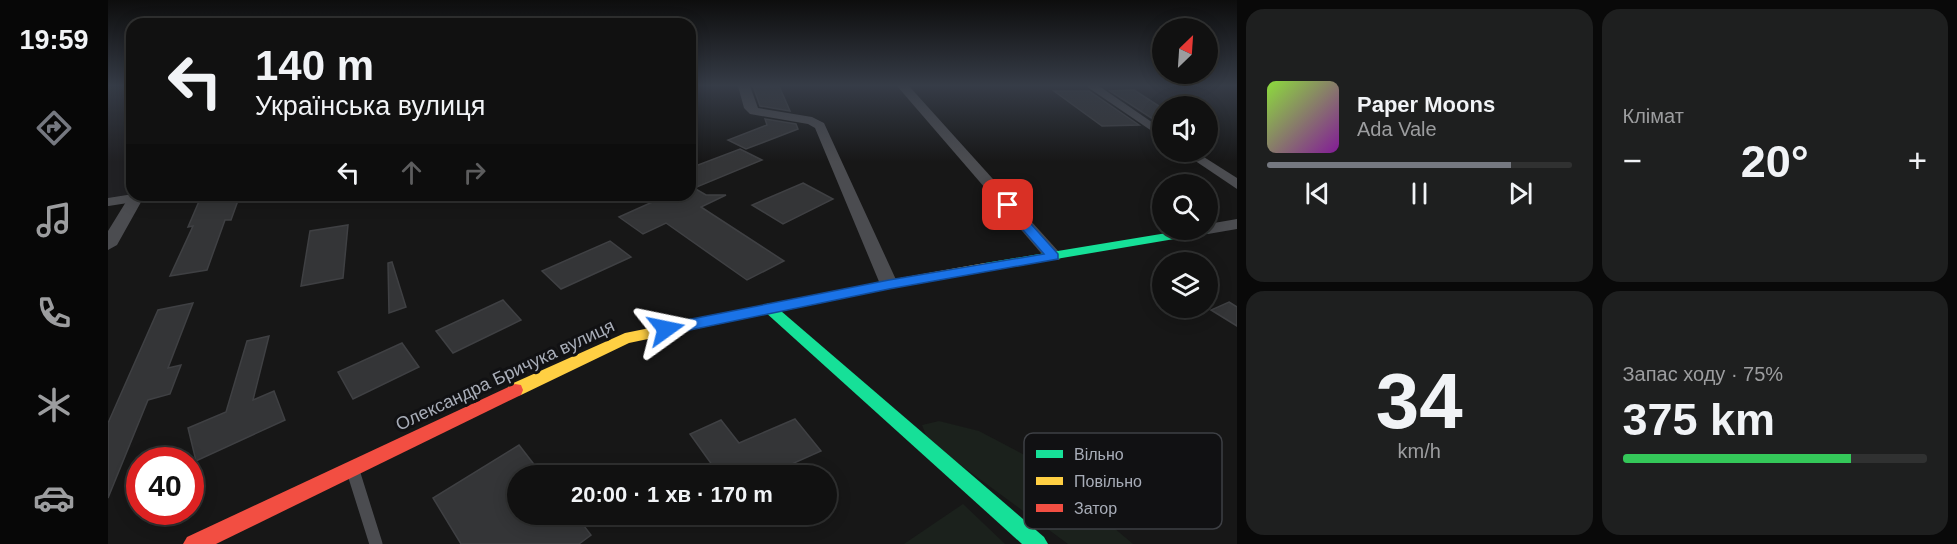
<!DOCTYPE html>
<html lang="uk">
<head>
<meta charset="utf-8">
<style>
  body { margin:0; font-family:Arial,sans-serif; background:#1e1f1f; color:#f1f3f6; height:100vh; display:flex; flex-direction:column; font-size:22px; white-space:nowrap }
  * { box-sizing:border-box; margin:0 }
  p { font-size:20px; color:#9c9d9f }
  .icon { flex:none; width:33px; height:33px; fill:none; stroke:currentColor; stroke-width:2; stroke-linecap:round; stroke-linejoin:round }
  .map { position:relative; flex:1; overflow:hidden }
  .drawer { display:flex; flex-direction:column; gap:9px; padding:9px; background:#090909; width:720px }
  .drawer>* { flex:none }
  .guide { position:absolute; left:18px; top:18px; width:570px; height:183px; border-radius:18px; box-shadow:0 3px 15px #0003,0 0 0 2px #303131; background:#111; color:#f1f3f6; overflow:hidden }
  .needle { width:39px; rotate:25deg }
  .controls { position:absolute; left:1044px; top:18px; display:grid; gap:12px }
  .controls a { display:grid; place-items:center; width:66px; height:66px; border-radius:50%; background:#111; box-shadow:0 3px 15px #0003,0 0 0 2px #303131; font-size:30px }
  .speed { position:absolute; left:18px; top:447px; display:flex; gap:12px; font-size:30px; font-weight:700; text-align:center }
  .speed>* { display:grid; place-content:center; width:78px; height:78px; border-radius:50%; background:#111; box-shadow:0 3px 15px #0003,0 0 0 2px #303131; line-height:1 }
  .speed .limit { border:9px solid #d22; background:#fff; color:#111 }
  .pin { position:absolute; display:grid; place-items:center; width:51px; height:51px; color:#fff; margin:-26px; border-radius:12px; box-shadow:0 3px 9px #0006 }
  .me { position:absolute; width:66px; margin:-33px; rotate:78deg; stroke-linejoin:round; filter:drop-shadow(0 0 4px #0008) }
  .turn { display:flex; align-items:center; gap:21px; height:126px; padding:0 30px; font-size:27px }
  .turn .icon { width:78px; height:78px; stroke-width:2.5 }
  .turn b { display:block; font-size:42px; line-height:51px }
  .lanes { display:flex; align-items:center; height:57px; padding:0 30px; background:#0003; justify-content:center; gap:30px; direction:ltr }
  .lanes .off { opacity:.35 }
  .big { font-size:45px; font-weight:800; line-height:1.1 }
  .drawer .tile { flex:1; display:flex; flex-direction:column; justify-content:center; gap:9px; min-width:0; padding:0 21px; border-radius:18px; background:#1e1f1f }
  .drawer .dial { align-items:center; gap:0 }
  .dial b { font-size:78px; line-height:1 }
  .song { display:flex; align-items:center; gap:18px }
  .cover { width:72px; height:72px; border-radius:9px; background:linear-gradient(135deg,hsl(90 70% 55%),hsl(290 70% 35%)) }
  .played { height:6px; border-radius:3px; background:linear-gradient(90deg,#757880 80%,#303131 80%) }
  .keys { display:flex; justify-content:space-around; direction:ltr }
  .heat { display:flex; justify-content:space-between; align-items:center; font-size:33px; direction:ltr }
  .charge { height:9px; border-radius:4px; background:linear-gradient(90deg,#34c759 75%,#303131 0) }
  .drawer .tiles { flex:1; display:grid; gap:9px; grid-template-columns:repeat(2,1fr) }
  .trip { position:absolute; left:399px; top:465px; width:330px; height:60px; border-radius:30px; background:#111; box-shadow:0 3px 15px #0003,0 0 0 2px #303131; font-weight:800; line-height:60px; text-align:center }
  main { display:flex; flex:1; min-height:0 }
  .tab-bar { display:flex; flex-direction:column; width:108px; justify-content:space-around; align-items:center; background:#070707; color:#9c9d9f }
  .tab-bar .icon { width:42px; height:42px }
  .tab-bar .selected { color:#757880 }
  .tab-bar b { font-size:27px; color:#f1f3f6 }
  .map>svg:first-child { display:block }
  .built { fill:#212124 }
  .green { fill:#1b211c }
  .building { fill:#343537; stroke:#3f4043; stroke-width:1.5 }
  .lines { fill:none; stroke-linecap:round; stroke-linejoin:round }
  .lane-far1 { stroke:#4b4c50; stroke-width:8 }
  .lane { stroke:#4b4c50; stroke-width:13 }
  .street { fill:#4b4c50; fill-rule:evenodd }
  .fast { fill:#16e098; fill-rule:evenodd }
  .slow { fill:#ffcf43; fill-rule:evenodd }
  .jam { fill:#f24e42; fill-rule:evenodd }
  .route { fill:#1a73e8; stroke:#114b97; stroke-width:1.5 }
  .labels { text-anchor:middle; stroke-width:6; stroke-linejoin:round; paint-order:stroke }
  .street-label { font-size:18px; fill:#a8adb8; stroke:#111113 }
  .key { fill:#111113; stroke:#3e4045; stroke-width:1.5 }
  .key-label { font-size:16px; fill:#a8adb8 }
</style>
</head>
<body>
<main>
<nav class="tab-bar">
<b>19:59</b>
<svg class="icon selected" aria-label="directions" viewBox="0 0 24 24"><path d="M12 3l9 9-9 9-9-9zM9 14v-3h6M13 9l2 2-2 2"/></svg>
<svg class="icon" aria-label="music" viewBox="0 0 24 24"><path d="M9 18V5l10-2v13"/><circle cx="6" cy="18" r="3"/><circle cx="16" cy="16" r="3"/></svg>
<svg class="icon" aria-label="phone" viewBox="0 0 24 24"><path d="M5 4h4l2 5-3 2q2 4 5 5l2-3 5 2v4C11 20 4 13 5 4z"/></svg>
<svg class="icon" aria-label="climate" viewBox="0 0 24 24"><path d="M12 3v18M4 7l16 10M4 17L20 7"/></svg>
<svg class="icon" aria-label="car" viewBox="0 0 24 24"><path d="M5 17H2v-5l4-1 3-4h7l3 4 3 1v5h-3M9 17h6M6 11h13"/><circle cx="7" cy="17" r="2"/><circle cx="17" cy="17" r="2"/></svg>
</nav>
<div class="map">
<svg width="1129" height="544" viewBox="0 0 1129 544">
  <rect width="100%" height="100%" fill="#171717"/>
  <polygon class="built" points="0,86 24,86 25,200 0,206"/>
  <g class="green">
    <polygon points="831,421 871,431 926,460 1025,544 960,544 820,441 814,425"/>
    <polygon points="855,504 897,544 796,544"/>
  </g>
  <g class="building">
    <polygon points="645,86 671,86 682,111 652,106"/>
    <polygon points="1026,90 1054,108 1054,125 1002,91"/>
    <polygon points="946,91 981,91 1031,125 994,126"/>
    <polygon points="657,119 688,124 690,129 638,149 620,140 659,125"/>
    <polygon points="632,149 654,160 586,188 598,195 618,195 593,207 676,261 639,280 558,223 535,234 511,217 560,195 582,195 582,168"/>
    <polygon points="695,183 725,199 675,224 644,205"/>
    <polygon points="117,195 132,195 123,220 117,220 99,270 62,276 85,226 80,227 92,199"/>
    <polygon points="240,225 235,278 193,286 202,231"/>
    <polygon points="502,241 523,257 453,289 434,271"/>
    <polygon points="284,262 298,307 281,313 280,263"/>
    <polygon points="395,300 413,320 345,353 328,331"/>
    <polygon points="1121,302 1129,307 1129,326 1103,310"/>
    <polygon points="85,303 60,368 73,365 62,394 40,400 0,498 0,423 50,310"/>
    <polygon points="161,336 145,400 166,391 177,420 88,461 80,428 118,412 139,341"/>
    <polygon points="294,343 311,367 245,399 230,372"/>
    <polygon points="687,419 713,451 657,476 612,476 582,434 613,420 631,443"/>
    <polygon points="411,445 435,476 410,476 410,514 467,514 483,535 471,544 353,544 325,498"/>
  </g>
  <g class="lines">
    <polyline class="lane-far1" points="0,202 45,195"/>
    <polyline class="lane" points="246,474 268,544"/>
    <g class="street">
      <polygon points="630,86 642,86 650,108 704,117 716,123 790,284 788,288 774,288 772,284 707,128 700,124 642,114 636,108"/>
      <polygon points="789,86 801,86 951,252 954,256 951,260 939,260"/>
      <polygon points="978,86 991,86 1054,129 1054,138"/>
      <polygon points="1074,152 1088,152 1129,178 1129,189"/>
      <polygon points="24,192 24,195 37,195 9,245 0,250 0,231"/>
      <polygon points="1129,219 1129,229 1100,234 1092,230 1100,230 1100,224"/>
    </g>
    <g class="fast">
      <polygon points="1100,227 1102,230 1100,233 1096,234 877,271 870,267 877,263 1077,230 1100,230"/>
      <polygon points="661,303 666,305 936,537 940,544 914,544 656,311 654,308 656,305"/>
    </g>
    <polygon class="slow" points="877,263 882,264 884,267 882,270 781,288 521,343 413,395 407,396 401,395 399,390 401,385 517,333 781,280"/>
    <polygon class="jam" points="407,384 413,385 415,390 413,395 108,544 75,544 79,537"/>
  </g>
  <linearGradient id="sky" x2="0" y2="1"><stop stop-color="#0d0d0d"/><stop offset="0.53" stop-color="#363c47"/><stop offset="1" stop-color="#363c47" stop-opacity="0"/></linearGradient>
  <rect width="1129" height="162" fill="url(#sky)"/>
  <polygon class="route" points="896,203 904,203 950,254 950,259 781,289 558,335 550,329 558,324 781,280 936,254 896,208"/>
  <g class="labels">
    <g class="street-label">
      <text transform="translate(397 375) rotate(-25)" y="6">Олександра Бричука вулиця</text>
    </g>
  </g>
  <rect x="916" y="433" width="198" height="96" rx="9" class="key"/>
  <rect x="928" y="450" width="27" height="8" fill="#16e098"/>
  <rect x="928" y="477" width="27" height="8" fill="#ffcf43"/>
  <rect x="928" y="504" width="27" height="8" fill="#f24e42"/>
  <g class="key-label">
    <text x="966" y="460">Вільно</text>
    <text x="966" y="487">Повільно</text>
    <text x="966" y="514">Затор</text>
  </g>
</svg>
<div class="controls">
<a><svg class="needle" viewBox="-14 -14 28 28"><path d="M0-13l5 13h-10z" fill="#e53935"/><path d="M0 13l5-13h-10z" fill="#9c9d9f"/></svg></a>
<a><svg class="icon" aria-label="sound" viewBox="0 0 24 24"><path d="M4 9h4l5-4v14l-5-4H4zM17 9q2 3 0 6"/></svg></a>
<a><svg class="icon" aria-label="search" viewBox="0 0 24 24"><circle cx="10" cy="10" r="6"/><path d="M15 15l6 6"/></svg></a>
<a><svg class="icon" aria-label="layers" viewBox="0 0 24 24"><path d="M12 4l9 5-9 5-9-5zM3 14l9 5 9-5"/></svg></a>
</div>
<div class="speed"><div class="limit">40</div></div>
<div class="pin" style="left:900px;top:205px;background:#d93025"><svg class="icon" aria-label="arrive" viewBox="0 0 24 24"><path d="M6 21V4h12l-3 4 3 4H6"/></svg></div>
<svg class="me" style="left:558px;top:329px" viewBox="-20 -20 40 40"><path d="M0-17L14 15 0 8-14 15z" fill="#1a73e8" stroke="#fff" stroke-width="4"/></svg>
<div class="trip">20:00 · 1 хв · 170 m</div>
<div class="guide">
<div class="turn"><svg class="icon" aria-label="left" viewBox="0 0 24 24"><path d="M17 20v-9H6M10 6l-5 5 5 5"/></svg><div><b>140 m</b>Українська вулиця</div></div>
<div class="lanes"><svg class="icon" aria-label="left" viewBox="0 0 24 24"><path d="M17 20v-9H6M10 6l-5 5 5 5"/></svg><svg class="icon off" aria-label="ahead" viewBox="0 0 24 24"><path d="M12 20V5M6 11l6-6 6 6"/></svg><svg class="icon off" aria-label="right" viewBox="0 0 24 24"><path d="M7 20v-9h11M14 6l5 5-5 5"/></svg></div>
</div>
</div>
<section class="drawer">
<div class="tiles">
<div class="tile">
<div class="song"><i class="cover"></i><div><b>Paper Moons</b><p>Ada Vale</p></div></div>
<div class="played"></div>
<div class="keys"><svg class="icon" aria-label="previous" viewBox="0 0 24 24"><path d="M18 5L8 12l10 7zM5 5v14"/></svg><svg class="icon" aria-label="pause" viewBox="0 0 24 24"><path d="M8 5v14M16 5v14"/></svg><svg class="icon" aria-label="next" viewBox="0 0 24 24"><path d="M6 5l10 7-10 7zM19 5v14"/></svg></div>
</div>
<div class="tile"><p>Клімат</p>
<div class="heat"><a>−</a><b class="big">20°</b><a>+</a></div>
</div>
<div class="tile dial"><b>34</b><p>km/h</p></div>
<div class="tile"><p>Запас ходу · 75%</p><b class="big">375 km</b><div class="charge"></div></div>
</div>
</section>
</main>
</body>
</html>
